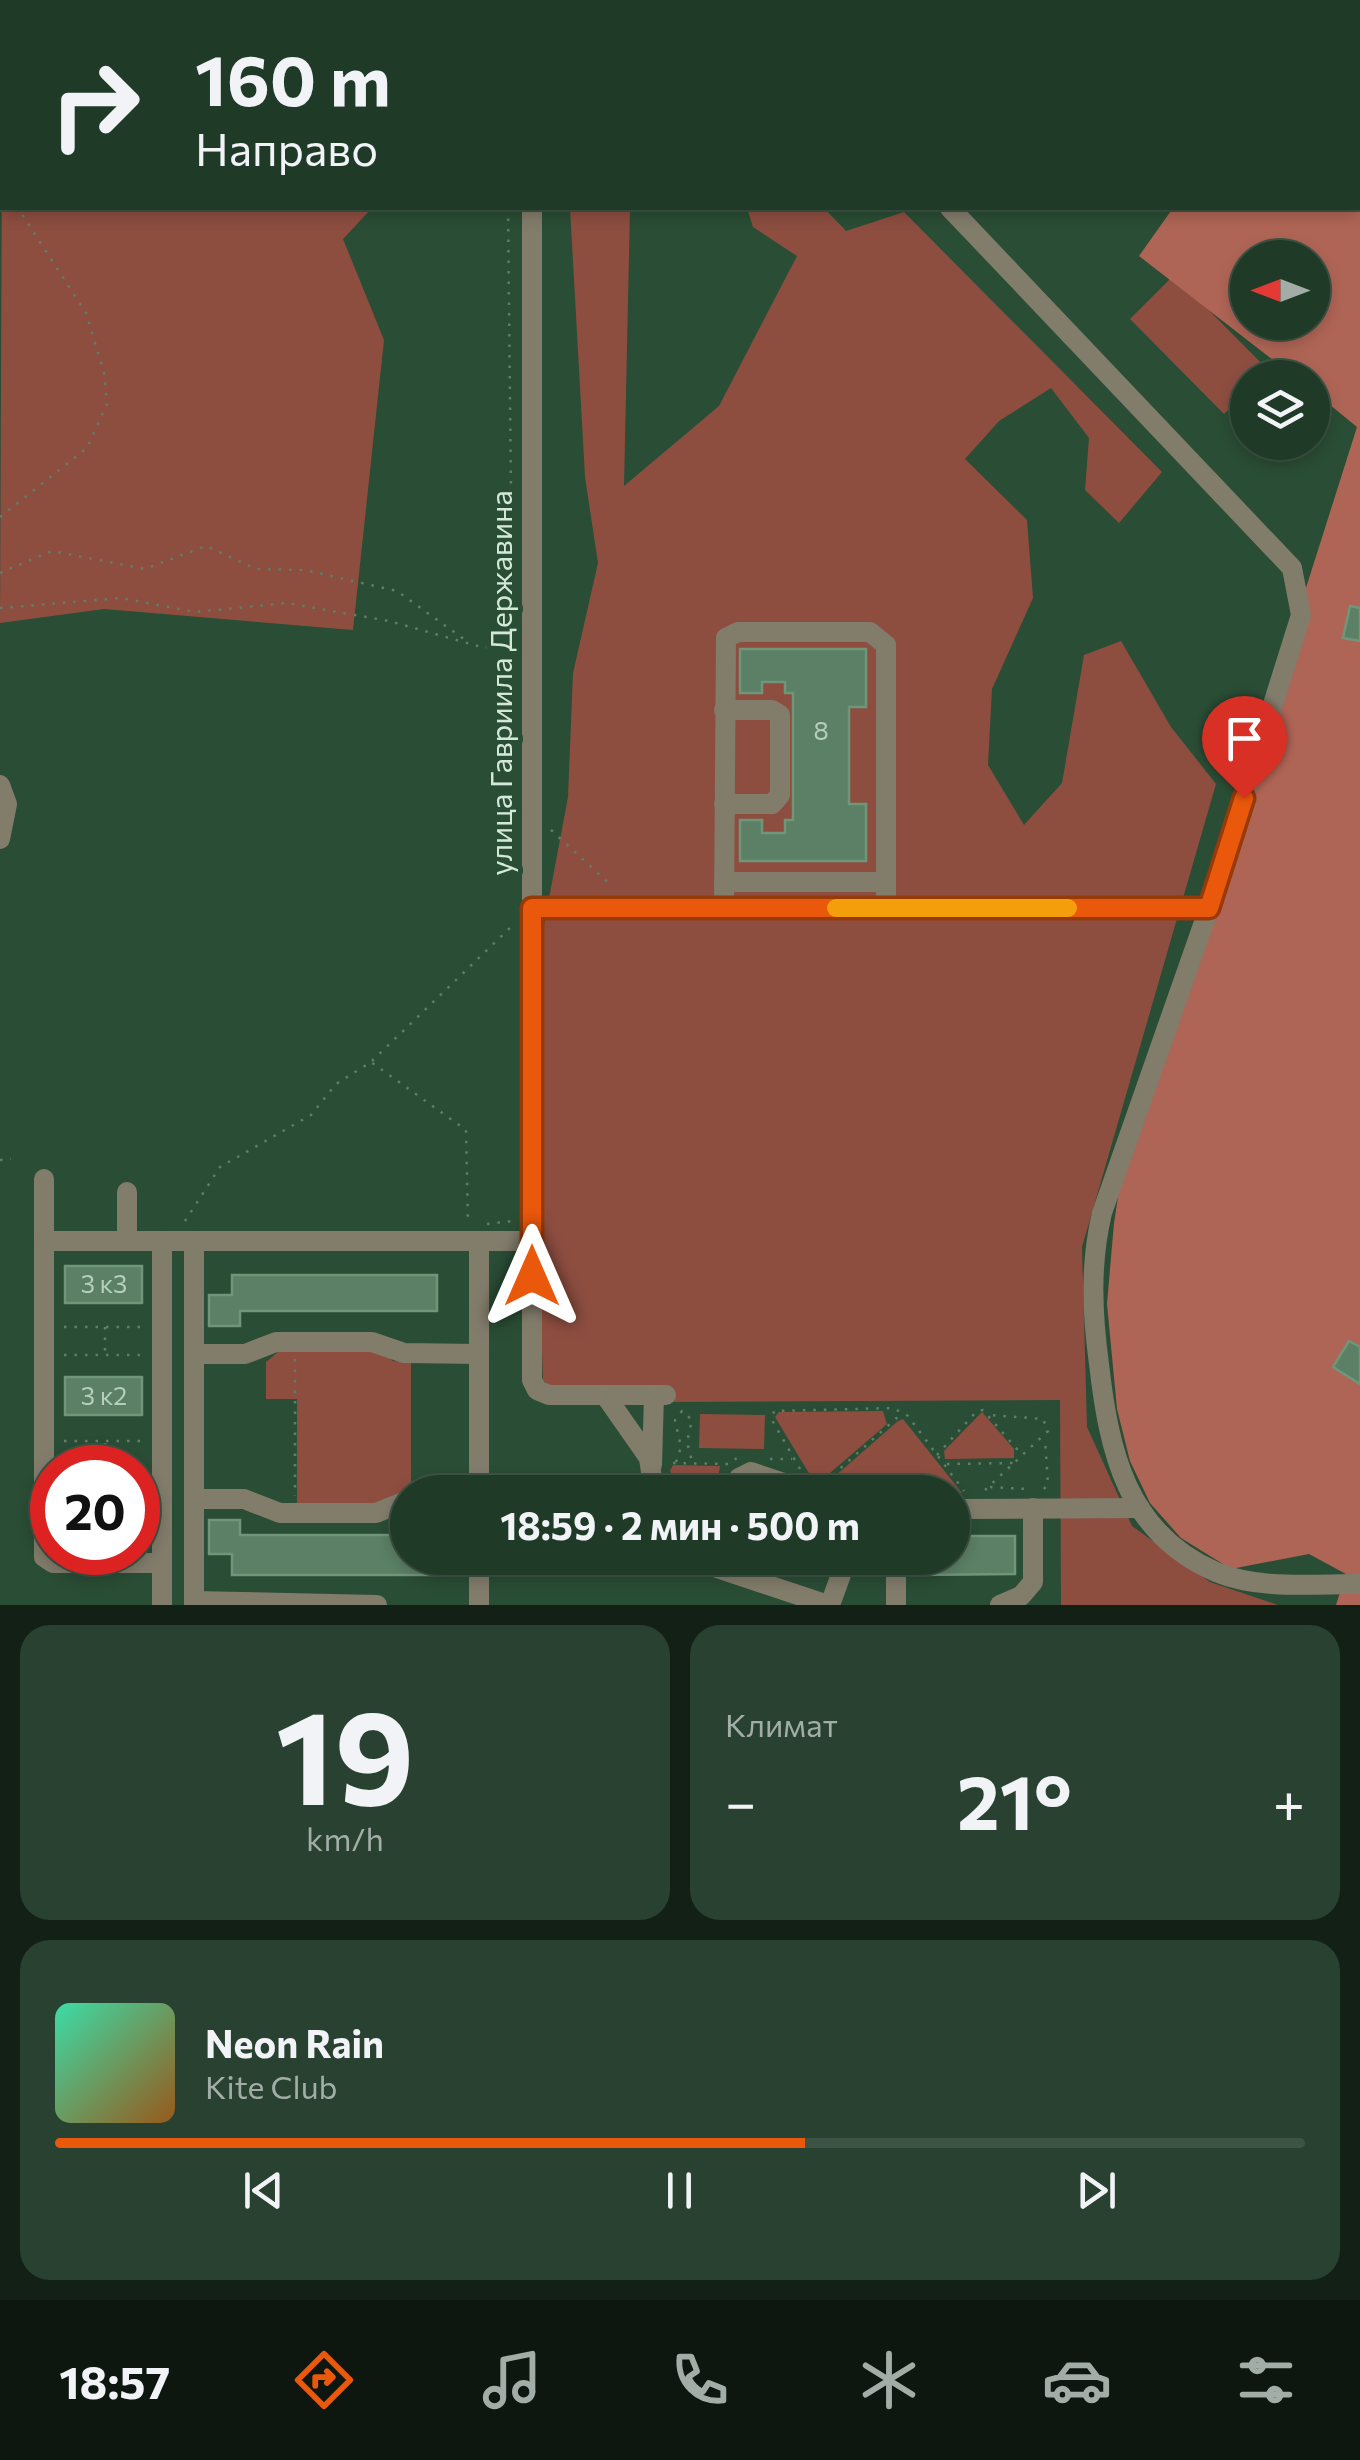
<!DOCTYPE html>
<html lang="ru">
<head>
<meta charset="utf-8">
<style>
  body { margin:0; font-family:Commissioner,sans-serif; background:#284130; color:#f1f3f6; height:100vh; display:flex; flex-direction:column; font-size:38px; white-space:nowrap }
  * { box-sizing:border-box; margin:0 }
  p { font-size:32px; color:#a2ada8 }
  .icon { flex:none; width:55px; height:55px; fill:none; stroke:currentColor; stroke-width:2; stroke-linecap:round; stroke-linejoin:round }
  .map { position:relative; height:1605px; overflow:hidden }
  .drawer { display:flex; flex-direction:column; gap:20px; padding:20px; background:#122016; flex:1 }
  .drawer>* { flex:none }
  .hud { position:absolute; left:0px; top:0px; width:1360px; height:210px; box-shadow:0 5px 15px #0003,0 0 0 2px #3d5445; background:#203a28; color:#f1f3f6; overflow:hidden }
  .needle { width:65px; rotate:270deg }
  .controls { position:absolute; left:1230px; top:240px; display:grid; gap:20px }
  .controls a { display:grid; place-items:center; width:100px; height:100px; border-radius:50%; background:#203a28; box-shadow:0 5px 15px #0003,0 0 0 2px #3d5445; font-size:50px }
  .speed { position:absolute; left:30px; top:1445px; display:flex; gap:20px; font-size:50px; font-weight:700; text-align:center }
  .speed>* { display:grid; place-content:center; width:130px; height:130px; border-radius:50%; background:#203a28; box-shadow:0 5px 15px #0003,0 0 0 2px #3d5445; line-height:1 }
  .speed .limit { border:15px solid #d22; background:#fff; color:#111 }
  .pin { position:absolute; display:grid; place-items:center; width:85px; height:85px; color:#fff; margin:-102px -42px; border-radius:50% 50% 50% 0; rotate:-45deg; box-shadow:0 0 10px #0007 }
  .pin .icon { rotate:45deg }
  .me { position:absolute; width:110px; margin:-55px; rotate:0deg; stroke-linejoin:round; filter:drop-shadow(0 0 8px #0008) }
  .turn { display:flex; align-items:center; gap:35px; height:210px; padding:0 30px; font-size:45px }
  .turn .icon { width:130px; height:130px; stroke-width:2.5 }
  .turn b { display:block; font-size:70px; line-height:85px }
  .big { font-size:75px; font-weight:700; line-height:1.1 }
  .drawer .tile { flex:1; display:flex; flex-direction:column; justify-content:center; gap:15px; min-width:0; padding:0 35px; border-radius:30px; background:#284130 }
  .drawer .dial { align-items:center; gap:0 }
  .dial b { font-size:130px; line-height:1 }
  .song { display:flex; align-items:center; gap:30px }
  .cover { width:120px; height:120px; border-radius:15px; background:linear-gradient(135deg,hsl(160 70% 55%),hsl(30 70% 35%)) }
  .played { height:10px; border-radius:5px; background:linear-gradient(90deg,#ea580c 60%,#3d5445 60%) }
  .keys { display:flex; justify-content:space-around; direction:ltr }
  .heat { display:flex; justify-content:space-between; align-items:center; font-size:55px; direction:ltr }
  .drawer .tiles { flex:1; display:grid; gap:20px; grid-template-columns:1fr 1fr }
  .tile:last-child { grid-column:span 2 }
  .trip { position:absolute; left:390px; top:1475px; width:580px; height:100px; border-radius:50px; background:#203a28; box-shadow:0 5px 15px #0003,0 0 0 2px #3d5445; font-weight:700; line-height:100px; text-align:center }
  .tab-bar { display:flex; height:160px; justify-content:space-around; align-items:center; background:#0d1710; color:#a2ada8 }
  .tab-bar .icon { width:70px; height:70px }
  .tab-bar .current { color:#ea580c }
  .tab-bar b { font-size:45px; color:#f1f3f6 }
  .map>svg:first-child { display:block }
  .green { fill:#8d4e40 }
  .forest { fill:#af6555; fill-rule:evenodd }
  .building { fill:#5b8065; stroke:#70967a; stroke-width:2.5 }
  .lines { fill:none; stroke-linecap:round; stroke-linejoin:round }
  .path { stroke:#607e69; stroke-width:2.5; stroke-dasharray:2.5 8; stroke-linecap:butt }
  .minor { stroke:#827c6b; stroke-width:20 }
  .route-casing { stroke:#983908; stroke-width:25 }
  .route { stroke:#ea580c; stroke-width:18 }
  .slow { stroke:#f59e0b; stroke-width:18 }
  .labels { text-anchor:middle; stroke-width:10; stroke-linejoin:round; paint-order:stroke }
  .number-label { font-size:25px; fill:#b6cebc }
  .street-label { font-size:30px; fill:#d4e8d9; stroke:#2a4d35 }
</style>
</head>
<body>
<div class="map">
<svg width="1360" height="1605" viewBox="0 0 1360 1605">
  <rect width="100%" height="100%" fill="#2a4d35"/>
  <g class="green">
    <polygon points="49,0 550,0 48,2"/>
    <polygon points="2,139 2,208 372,208 343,239 384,340 353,630 104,609 0,623"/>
    <polygon points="570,208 630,208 624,486 719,406 797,256 753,227 747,208 824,208 846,231 904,212 1162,472 1119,523 1085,490 1089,438 1051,388 999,421 965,459 1027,520 1033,598 992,689 988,765 1024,825 1062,783 1084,655 1121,641 1171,727 1216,784 1082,1247 1087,1427 1132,1526 1210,1582 1278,1605 1061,1605 1060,1400 669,1402 549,1386 543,1381 531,994 568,797 573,673 598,563 585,477"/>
    <polygon points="1174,275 1268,370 1260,377 1248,378 1247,391 1224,414 1130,319"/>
    <polygon points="381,1351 393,1361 411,1362 411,1492 379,1503 297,1503 297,1399 266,1399 266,1362 278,1352"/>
    <polygon points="883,1411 887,1424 816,1485 775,1417 779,1412"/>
    <polygon points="982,1412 1014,1449 1014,1458 945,1459 944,1451"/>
    <polygon points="700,1414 765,1415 764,1449 699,1448"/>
    <polygon points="903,1419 962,1493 826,1484 898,1421"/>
    <polygon points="673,1465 720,1466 716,1492 683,1492 670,1471"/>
  </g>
  <path class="forest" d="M1092,0h268v1605h-24l10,-31 -37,-20 -78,15 -50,-31 -31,-35 -20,-42 -13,-52 -10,-105 7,-81 9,-58 234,-738 -44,-36 -1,-13 -17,-1 -156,-121 34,-48h185v-206zM1248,258h64v64h-64z"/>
  <g class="building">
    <polygon points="1350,606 1360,608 1360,641 1343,638"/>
    <polygon points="740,649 866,649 866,707 849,707 849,804 866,804 866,861 740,861 740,820 762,820 762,833 785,833 785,820 793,820 793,693 785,693 785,682 762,682 762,693 740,693"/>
    <rect x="65" y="1266" width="77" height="37"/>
    <polygon points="232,1275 437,1275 437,1311 240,1311 240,1326 209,1326 209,1295 232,1295"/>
    <polygon points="1349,1341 1360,1347 1360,1384 1333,1367"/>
    <rect x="65" y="1377" width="77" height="38"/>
    <polygon points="209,1520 240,1520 240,1535 408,1535 408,1558 437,1558 437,1575 232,1575 232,1554 209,1554"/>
    <polygon points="952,1536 1015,1536 1015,1574 916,1575 916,1558 952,1558"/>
  </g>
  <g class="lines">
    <g class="path">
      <polyline points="129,2 129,0"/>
      <polyline points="510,2 510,0"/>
      <polyline points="508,208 513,678"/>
      <polyline points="0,517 87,448 107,404 104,373 86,313 18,208"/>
      <polyline points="0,573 52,551 145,569 206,546 256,569 305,570 397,591 468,642"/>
      <polyline points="0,608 121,598 195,612 287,603 389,621 485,648 514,636"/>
      <polyline points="551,830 613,887"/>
      <polyline points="372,1061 514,924"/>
      <polyline points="0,1160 11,1159"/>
      <polyline points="185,1221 220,1167 311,1115 336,1084 371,1062 466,1130 468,1224"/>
      <polyline points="487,1224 512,1221"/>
      <polyline points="64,1327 146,1327"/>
      <polyline points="105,1327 105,1353"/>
      <polyline points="64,1355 146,1355"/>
      <polyline points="295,1359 295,1496"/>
      <polyline points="64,1441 146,1441"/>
      <polyline points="105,1443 105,1465"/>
      <polyline points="937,1455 976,1412 983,1410 1022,1455"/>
      <polyline points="770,1459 792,1459"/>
      <polyline points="676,1462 681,1447 675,1420 682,1411 692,1420 687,1442 692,1461"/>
      <polyline points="673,1463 728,1464 737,1458"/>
      <polyline points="947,1464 1014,1463"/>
      <polyline points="64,1467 146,1467"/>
      <polyline points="800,1469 772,1420 774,1411 893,1408 908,1416 964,1491"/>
      <polyline points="825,1482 901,1414"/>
      <polyline points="990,1487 1027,1489"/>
      <polyline points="1044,1489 1048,1484 1045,1439"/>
      <polyline points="985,1490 1048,1431 1043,1419 990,1415"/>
    </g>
    <g class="minor">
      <polyline points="532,0 532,2"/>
      <polyline points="749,0 752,2"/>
      <polyline points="1158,0 1165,2"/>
      <polyline points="843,2 843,0"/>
      <polyline points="869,2 882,0"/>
      <polyline points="1201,2 1203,0"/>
      <polyline points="532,208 532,1380 537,1390 549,1395 666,1395"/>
      <path d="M950,208l342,360 9,47 -92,293 -107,305c-12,51 -10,99 -3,151 10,87 27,169 117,208 43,18 98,12 144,12"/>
      <polyline points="724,710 772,710 780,715 780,795 772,804 724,804"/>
      <polyline points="0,785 7,804 0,839"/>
      <polyline points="724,882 886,882"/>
      <polyline points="532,908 1209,908"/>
      <polyline points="724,908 726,638 738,632 870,632 886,645 886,908"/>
      <polyline points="44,1179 44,1557 53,1563 162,1563"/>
      <polyline points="127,1192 127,1241"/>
      <polyline points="44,1241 532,1241"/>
      <polyline points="162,1241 162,1605"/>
      <polyline points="194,1241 194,1605"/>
      <polyline points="479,1241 479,1492"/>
      <polyline points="194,1354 245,1354 276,1342 372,1342 404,1353 479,1354"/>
      <polyline points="605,1395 649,1458 652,1479 660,1492"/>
      <polyline points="652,1465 654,1395"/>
      <polyline points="732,1492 739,1478 751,1472 811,1492"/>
      <polyline points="194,1499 244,1499 280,1513 376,1513 408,1500"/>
      <polyline points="952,1509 1140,1508"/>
      <polyline points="706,1558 714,1567 828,1605"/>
      <polyline points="896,1558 896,1605"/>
      <polyline points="194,1601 377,1605"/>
      <polyline points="479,1605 479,1558"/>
      <polyline points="830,1605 847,1558"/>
      <polyline points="1000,1605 1021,1596 1033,1582 1033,1508"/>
    </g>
  </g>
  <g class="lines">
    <defs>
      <polyline id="route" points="532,1276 532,908 1209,908 1244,798"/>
    </defs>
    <use href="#route" class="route-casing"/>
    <use href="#route" class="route"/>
    <polyline class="slow" points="836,908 1068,908"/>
  </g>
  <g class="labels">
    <g class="number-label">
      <text x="821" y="740">8</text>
      <text x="104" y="1293">3 к3</text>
      <text x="104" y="1405">3 к2</text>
    </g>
    <g class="street-label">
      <text transform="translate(502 683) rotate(-90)" y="10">улица Гавриила Державина</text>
    </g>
  </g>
</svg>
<div class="controls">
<a><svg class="needle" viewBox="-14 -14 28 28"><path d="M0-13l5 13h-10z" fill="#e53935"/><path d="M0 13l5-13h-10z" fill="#a2ada8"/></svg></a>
<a><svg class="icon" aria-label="layers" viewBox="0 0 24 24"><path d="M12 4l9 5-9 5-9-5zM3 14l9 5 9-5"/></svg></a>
</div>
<div class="speed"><div class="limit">20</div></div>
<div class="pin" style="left:1244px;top:798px;background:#d93025"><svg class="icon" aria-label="arrive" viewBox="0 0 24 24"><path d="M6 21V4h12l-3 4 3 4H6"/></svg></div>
<svg class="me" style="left:532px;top:1276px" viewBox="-20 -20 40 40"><path d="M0-17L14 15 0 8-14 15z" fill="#ea580c" stroke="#fff" stroke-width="4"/></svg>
<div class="trip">18:59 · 2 мин · 500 m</div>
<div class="hud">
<div class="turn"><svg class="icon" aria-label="right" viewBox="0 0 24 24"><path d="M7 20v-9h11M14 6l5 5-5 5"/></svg><div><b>160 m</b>Направо</div></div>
</div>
</div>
<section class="drawer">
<div class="tiles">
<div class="tile dial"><b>19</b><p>km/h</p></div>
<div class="tile"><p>Климат</p>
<div class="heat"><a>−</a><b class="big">21°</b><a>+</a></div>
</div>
<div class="tile">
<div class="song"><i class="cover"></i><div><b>Neon Rain</b><p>Kite Club</p></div></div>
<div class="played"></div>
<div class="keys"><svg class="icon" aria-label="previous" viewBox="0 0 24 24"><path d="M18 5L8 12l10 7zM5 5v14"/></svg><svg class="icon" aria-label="pause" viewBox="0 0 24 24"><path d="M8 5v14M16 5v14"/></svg><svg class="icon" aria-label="next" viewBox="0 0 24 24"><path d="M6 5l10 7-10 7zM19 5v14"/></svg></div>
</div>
</div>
</section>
<nav class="tab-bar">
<b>18:57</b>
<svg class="icon current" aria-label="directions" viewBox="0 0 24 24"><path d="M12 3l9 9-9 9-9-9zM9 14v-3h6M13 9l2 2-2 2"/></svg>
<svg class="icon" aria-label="music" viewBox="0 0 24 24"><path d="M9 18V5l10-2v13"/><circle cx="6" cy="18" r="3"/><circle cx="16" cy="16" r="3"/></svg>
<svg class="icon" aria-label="phone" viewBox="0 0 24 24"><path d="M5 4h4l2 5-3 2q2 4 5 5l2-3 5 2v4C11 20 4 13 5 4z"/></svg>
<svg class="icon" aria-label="climate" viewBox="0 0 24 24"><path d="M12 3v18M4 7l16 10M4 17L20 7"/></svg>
<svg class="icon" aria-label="car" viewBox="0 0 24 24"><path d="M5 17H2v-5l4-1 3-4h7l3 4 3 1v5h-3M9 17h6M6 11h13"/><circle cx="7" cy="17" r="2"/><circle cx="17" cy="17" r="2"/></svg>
<svg class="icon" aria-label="filters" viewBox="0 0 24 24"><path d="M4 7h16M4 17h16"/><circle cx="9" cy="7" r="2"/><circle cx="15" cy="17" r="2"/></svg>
</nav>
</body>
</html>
